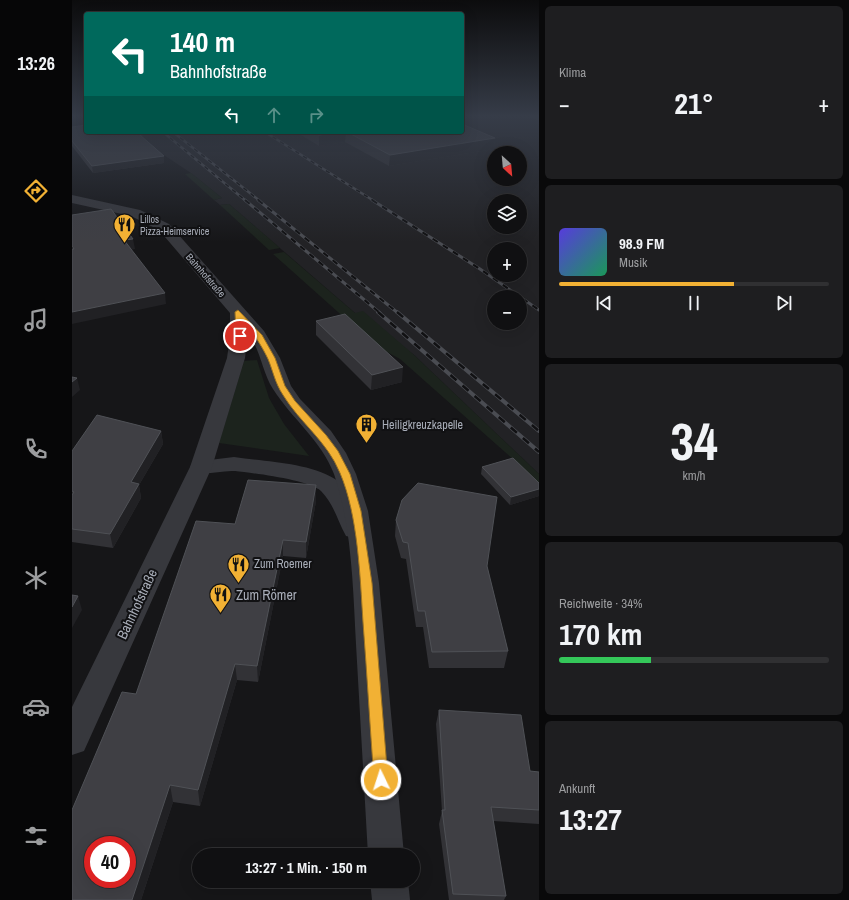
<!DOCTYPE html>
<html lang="de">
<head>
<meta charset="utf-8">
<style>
  body { margin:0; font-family:"Archivo Narrow",sans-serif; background:#1e1e20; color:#f1f3f6; height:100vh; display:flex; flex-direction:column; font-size:15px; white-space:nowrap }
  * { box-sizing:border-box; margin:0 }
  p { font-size:13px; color:#9c9d9f }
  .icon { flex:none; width:22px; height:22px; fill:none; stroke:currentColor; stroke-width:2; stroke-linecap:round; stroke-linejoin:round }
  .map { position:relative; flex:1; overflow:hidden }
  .drawer { display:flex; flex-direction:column; gap:6px; padding:6px; background:#09090a; width:310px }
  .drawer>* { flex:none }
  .hud { position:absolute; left:12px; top:12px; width:380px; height:122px; border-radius:4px; box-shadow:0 4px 16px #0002,0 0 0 1px #303032; background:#00695c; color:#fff; overflow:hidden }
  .needle { width:26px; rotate:154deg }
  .controls { position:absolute; left:415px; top:146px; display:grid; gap:8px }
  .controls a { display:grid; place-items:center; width:40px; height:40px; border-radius:50%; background:#101012; box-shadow:0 4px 16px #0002,0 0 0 1px #303032; font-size:20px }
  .speed { position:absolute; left:12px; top:836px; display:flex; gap:8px; font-size:20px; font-weight:700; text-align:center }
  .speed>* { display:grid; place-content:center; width:52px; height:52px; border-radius:50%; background:#101012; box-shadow:0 4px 16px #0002,0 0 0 1px #303032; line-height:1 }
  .speed .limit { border:6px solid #d22; background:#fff; color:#111 }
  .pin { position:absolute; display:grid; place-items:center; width:34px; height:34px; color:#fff; margin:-17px; border:2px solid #fff; border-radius:50%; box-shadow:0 1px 4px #0007 }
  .me { position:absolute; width:44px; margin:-22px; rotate:356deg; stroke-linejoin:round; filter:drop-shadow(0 0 3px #0008) }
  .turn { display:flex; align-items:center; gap:14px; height:84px; padding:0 20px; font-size:18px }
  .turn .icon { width:52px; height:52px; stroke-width:2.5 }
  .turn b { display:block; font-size:28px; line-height:34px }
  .lanes { display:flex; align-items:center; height:38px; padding:0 20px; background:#0003; justify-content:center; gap:20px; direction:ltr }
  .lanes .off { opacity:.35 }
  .big { font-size:30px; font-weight:700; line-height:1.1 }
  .drawer .widget { flex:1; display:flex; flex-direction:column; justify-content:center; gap:6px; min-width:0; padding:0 14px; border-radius:6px; background:#1e1e20 }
  .drawer .dial { align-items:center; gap:0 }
  .dial b { font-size:52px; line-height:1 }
  .song { display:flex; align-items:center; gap:12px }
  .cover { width:48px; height:48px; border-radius:6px; background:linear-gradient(135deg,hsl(250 70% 55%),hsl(150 70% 35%)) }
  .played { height:4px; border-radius:2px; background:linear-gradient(90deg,#f2b134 65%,#303032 65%) }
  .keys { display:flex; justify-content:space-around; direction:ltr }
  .heat { display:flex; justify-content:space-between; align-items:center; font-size:22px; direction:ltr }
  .charge { height:6px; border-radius:3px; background:linear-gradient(90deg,#34c759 34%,#303032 0) }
  .trip { position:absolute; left:120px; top:848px; width:228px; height:40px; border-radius:20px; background:#101012; box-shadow:0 4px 16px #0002,0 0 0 1px #303032; font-weight:700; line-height:40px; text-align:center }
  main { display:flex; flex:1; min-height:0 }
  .dock { display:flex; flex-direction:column; width:72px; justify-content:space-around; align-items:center; background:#060607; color:#9c9d9f }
  .dock .icon { width:28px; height:28px }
  .dock .selected { color:#f2b134 }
  .dock b { font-size:18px; color:#f1f3f6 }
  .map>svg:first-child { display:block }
  .built { fill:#222225; fill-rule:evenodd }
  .green { fill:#1c231d }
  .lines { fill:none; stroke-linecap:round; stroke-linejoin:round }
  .minor { fill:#37383d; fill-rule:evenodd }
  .tertiary { fill:#37383d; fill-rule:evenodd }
  .rail-far2-casing { stroke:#4a4c52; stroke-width:2.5 }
  .rail-far1-casing { stroke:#4a4c52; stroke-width:3 }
  .rail-casing { stroke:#4a4c52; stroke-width:4 }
  .rail-far2 { stroke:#111113; stroke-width:1.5; stroke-dasharray:4.5; stroke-linecap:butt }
  .rail-far1 { stroke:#111113; stroke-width:2; stroke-dasharray:6; stroke-linecap:butt }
  .rail { stroke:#111113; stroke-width:2.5; stroke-dasharray:8; stroke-linecap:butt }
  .wall { fill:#323236 }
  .shaded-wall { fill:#212124 }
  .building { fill:#3f3f44; stroke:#4f5156; fill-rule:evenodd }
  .route { fill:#f2b134; stroke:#9d7322 }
  .labels { text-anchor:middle; stroke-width:4; stroke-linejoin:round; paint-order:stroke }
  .far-poi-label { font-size:10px; fill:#a8adb8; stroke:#111113; text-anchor:start }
  .far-street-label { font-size:10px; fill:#a8adb8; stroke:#111113 }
  .poi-label { font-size:12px; fill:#a8adb8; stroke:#111113; text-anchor:start }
  .near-poi-label { font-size:14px; fill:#a8adb8; stroke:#111113; text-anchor:start }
  .near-street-label { font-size:14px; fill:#a8adb8; stroke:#111113 }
</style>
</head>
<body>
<main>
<nav class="dock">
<b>13:26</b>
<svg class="icon selected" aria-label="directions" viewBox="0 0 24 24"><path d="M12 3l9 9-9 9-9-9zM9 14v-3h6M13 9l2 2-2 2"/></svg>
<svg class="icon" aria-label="music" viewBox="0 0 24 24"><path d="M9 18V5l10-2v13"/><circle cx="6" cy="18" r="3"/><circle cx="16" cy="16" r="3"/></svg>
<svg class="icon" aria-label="phone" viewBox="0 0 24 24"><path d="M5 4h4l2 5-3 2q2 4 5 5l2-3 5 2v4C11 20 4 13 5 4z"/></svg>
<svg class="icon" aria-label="climate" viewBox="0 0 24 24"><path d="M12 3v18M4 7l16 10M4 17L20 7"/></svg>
<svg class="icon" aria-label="car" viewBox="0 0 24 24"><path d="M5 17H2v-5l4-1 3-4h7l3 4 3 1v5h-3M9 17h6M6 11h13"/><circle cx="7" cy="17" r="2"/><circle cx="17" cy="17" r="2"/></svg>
<svg class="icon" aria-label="filters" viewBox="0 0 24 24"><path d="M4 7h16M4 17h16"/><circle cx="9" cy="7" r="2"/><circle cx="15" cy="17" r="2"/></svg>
</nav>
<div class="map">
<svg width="467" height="900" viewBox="0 0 467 900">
  <rect width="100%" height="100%" fill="#161618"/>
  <path class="built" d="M390,116h77v358l-126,-120 -58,-41 -126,-109 -9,1 -6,-5 8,-2 -31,-25 -62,-41h333zM422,153h26v26h-26zM422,201h26v26h-26zM422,249h26v26h-26zM422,297h26v26h-26z"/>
  <g class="green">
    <polygon points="119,173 150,198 142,200 113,174"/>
    <polygon points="157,204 208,248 197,250 148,205"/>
    <polygon points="212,252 283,313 291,311 341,354 467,474 467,486 443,461 328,359 304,346 201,254"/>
    <polygon points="185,360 197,398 212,424 237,456 147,443 172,361"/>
  </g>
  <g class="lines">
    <g class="minor">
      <polygon points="456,116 467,116 467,120 458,118"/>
      <path d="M162,457c32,5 72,5 101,22 13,8 27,37 32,51l-3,6 -9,2 -9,-2c-9,-16 -11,-30 -25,-45 -12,-11 -68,-18 -86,-20 -14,-1 -28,5 -42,1l-3,-5 3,-5z"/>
    </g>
    <g class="tertiary">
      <path d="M0,195l68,15 29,14 95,107 16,27 11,28 9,13 31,32 15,22 10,21 12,37 11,72 25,272h-36c-4,-70 -8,-141 -12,-211 -3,-55 -4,-118 -22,-170 -13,-34 -42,-55 -61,-85 -11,-17 -12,-39 -25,-55l-3,24 -33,109 -128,284 -12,4v-48l118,-240 37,-109 3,-21v-24l-71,-83 -28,-14 -59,-13z"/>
      <polygon points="298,881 336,881 338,900 300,900"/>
    </g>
    <defs>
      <g id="rail-far2">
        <polyline points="91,132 174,201"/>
        <polyline points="101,132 188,201"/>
        <polyline points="193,132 302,201"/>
      </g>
      <g id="rail-far1">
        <polyline points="173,200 308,313"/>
        <polyline points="186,200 326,313"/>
        <polyline points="300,200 408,269 467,310"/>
      </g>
      <g id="rail">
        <polyline points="306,312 467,452"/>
        <polyline points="325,312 467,431"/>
      </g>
    </defs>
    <use href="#rail-far2" class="rail-far2-casing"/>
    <use href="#rail-far1" class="rail-far1-casing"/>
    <use href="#rail" class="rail-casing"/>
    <use href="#rail-far2" class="rail-far2"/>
    <use href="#rail-far1" class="rail-far1"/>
    <use href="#rail" class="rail"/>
  </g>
  <g class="wall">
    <polygon points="0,127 91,132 91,139 75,141 92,156 92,163 21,173 0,146"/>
    <polygon points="224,132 390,132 423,138 422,149 317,166 273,142 247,146"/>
    <polygon points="244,321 330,382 299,390 244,335"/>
    <polygon points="89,431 91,444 67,485 69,498 41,548 0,542 0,451"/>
    <polygon points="410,467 467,483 467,496 438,505 409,474"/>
    <polygon points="244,485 244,501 234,558 211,556 186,682 165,680 128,806 101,802 69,900 0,900 64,694 163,524"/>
    <polygon points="324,520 415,566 436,651 432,668 357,668 351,627 344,627 334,559 329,558 323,536"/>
    <polygon points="367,710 458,771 467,772 467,824 421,821 434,896 432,900 377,900 367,824 370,811 364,724"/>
  </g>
  <g class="shaded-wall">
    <polygon points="91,132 91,139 69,142 68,135"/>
    <polygon points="268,132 274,132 273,142 247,146 247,135"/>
    <polygon points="423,138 422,149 317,166 318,155"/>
    <polygon points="92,156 92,163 21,173 20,166"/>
    <polygon points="61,239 63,249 53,251 52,240"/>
    <polygon points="93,293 94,304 0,324 0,312"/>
    <polygon points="331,367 330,382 299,390 300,375"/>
    <polygon points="5,378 8,390 0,397 0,382"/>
    <polygon points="89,431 91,444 67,485 69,498 41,548 38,534 59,482"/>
    <polygon points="244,485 244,501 234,558 234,542"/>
    <polygon points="467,489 467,496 438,505 439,497"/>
    <polygon points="211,540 211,556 186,682 185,666"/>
    <polygon points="6,596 10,610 0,628 0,607"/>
    <polygon points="163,664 165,680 128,806 126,790"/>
    <polygon points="98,785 101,802 69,900 60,900"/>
  </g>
  <g class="building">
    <polygon points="390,124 423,138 318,155 275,132 390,132"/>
    <polygon points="14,125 14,132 91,132 68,135 92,156 20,166 0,141 0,127"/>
    <polygon points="242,132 268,132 247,135"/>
    <polygon points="39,209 61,239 52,240 93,293 0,312 0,249 2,249 0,246 0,215"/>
    <polygon points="273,314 331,367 300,375 244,321"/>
    <polygon points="0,377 5,378 0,382"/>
    <polygon points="25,415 89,431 59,482 67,484 38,534 0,529 0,495 2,492 0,491 0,451"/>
    <polygon points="441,458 467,483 467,489 439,497 410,467"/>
    <path d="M176,480l68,5 -10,57 -23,-2 -26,126 -22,-2 -37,126 -28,-5 -38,115h-60v-90l50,-118 14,2 60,-173 39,3zM21,845h34v34h-34z"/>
    <polygon points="346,483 425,497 415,566 436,651 360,652 353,611 346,611 336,543 331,542 324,520 330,500"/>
    <polygon points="0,595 6,596 0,607"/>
    <polygon points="367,710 449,715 458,771 467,772 467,810 419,807 434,896 381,894 370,810 373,810"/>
  </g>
  <linearGradient id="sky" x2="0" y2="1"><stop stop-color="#0c0c0d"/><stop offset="0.48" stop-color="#363c48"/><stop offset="1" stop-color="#363c48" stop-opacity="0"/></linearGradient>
  <rect width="467" height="242" fill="url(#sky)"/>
  <path class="route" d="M166,310l24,25 13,23 10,28 10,15 31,34 12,16 12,23 11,37 11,72 16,197 -2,4 -5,2 -5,-2 -2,-4c-4,-53 -7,-106 -11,-158 -3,-46 -5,-107 -23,-149 -13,-32 -40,-50 -57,-78 -8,-12 -10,-24 -15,-36 -7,-15 -15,-26 -26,-38l1,15 -3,3 -4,-3 -1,-24z"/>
  <defs>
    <symbol id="restaurant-pin" viewBox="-11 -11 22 30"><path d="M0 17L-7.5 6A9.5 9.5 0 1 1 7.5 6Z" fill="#f2b134" stroke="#111113"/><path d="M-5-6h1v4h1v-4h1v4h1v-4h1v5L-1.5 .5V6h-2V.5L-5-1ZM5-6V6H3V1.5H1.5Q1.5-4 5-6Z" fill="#111"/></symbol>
    <symbol id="building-pin" viewBox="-11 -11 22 30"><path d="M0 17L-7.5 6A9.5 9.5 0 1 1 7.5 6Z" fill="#f2b134" stroke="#111113"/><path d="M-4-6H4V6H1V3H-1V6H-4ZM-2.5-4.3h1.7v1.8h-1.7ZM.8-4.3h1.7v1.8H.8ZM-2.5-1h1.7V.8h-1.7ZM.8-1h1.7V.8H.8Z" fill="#111"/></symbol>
  </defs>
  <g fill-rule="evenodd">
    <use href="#restaurant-pin" x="40" y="212" width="25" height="34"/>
    <use href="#building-pin" x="282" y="412" width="25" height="34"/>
    <use href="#restaurant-pin" x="154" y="552" width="25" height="34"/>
    <use href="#restaurant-pin" x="136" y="582" width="25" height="34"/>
  </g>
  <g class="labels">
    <g class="far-poi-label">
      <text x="68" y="223">Lillos<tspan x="68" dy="12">Pizza-Heimservice</tspan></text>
    </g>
    <g class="far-street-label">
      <text transform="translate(134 275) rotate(49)" y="4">Bahnhofstraße</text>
    </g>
    <g class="poi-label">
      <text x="310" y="429">Heiligkreuzkapelle</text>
      <text x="182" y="568">Zum Roemer</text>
    </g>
    <g class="near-poi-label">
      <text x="164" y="600">Zum Römer</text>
    </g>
    <g class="near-street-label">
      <text transform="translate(65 604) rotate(-65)" y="5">Bahnhofstraße</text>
    </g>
  </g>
</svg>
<div class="controls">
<a><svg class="needle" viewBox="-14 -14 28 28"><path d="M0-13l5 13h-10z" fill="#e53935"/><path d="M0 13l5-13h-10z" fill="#9c9d9f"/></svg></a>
<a><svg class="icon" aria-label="layers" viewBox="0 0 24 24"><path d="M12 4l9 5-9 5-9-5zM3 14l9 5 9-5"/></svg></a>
<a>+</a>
<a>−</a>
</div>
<div class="speed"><div class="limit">40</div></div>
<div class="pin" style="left:168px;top:336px;background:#d93025"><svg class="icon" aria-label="arrive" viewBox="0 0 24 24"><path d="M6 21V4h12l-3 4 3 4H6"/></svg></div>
<svg class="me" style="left:309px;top:780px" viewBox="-20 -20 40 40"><circle r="17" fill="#f2b134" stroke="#fff" stroke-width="3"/><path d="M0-11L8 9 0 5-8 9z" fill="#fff"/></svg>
<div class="trip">13:27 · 1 Min. · 150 m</div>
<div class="hud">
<div class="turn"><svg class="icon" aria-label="left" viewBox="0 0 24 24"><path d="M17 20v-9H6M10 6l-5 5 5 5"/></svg><div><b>140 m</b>Bahnhofstraße</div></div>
<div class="lanes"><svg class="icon" aria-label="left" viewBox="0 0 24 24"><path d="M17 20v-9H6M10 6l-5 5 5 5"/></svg><svg class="icon off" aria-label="ahead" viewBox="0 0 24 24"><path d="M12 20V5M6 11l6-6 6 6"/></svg><svg class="icon off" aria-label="right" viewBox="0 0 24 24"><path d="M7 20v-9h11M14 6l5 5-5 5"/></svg></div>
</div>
</div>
<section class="drawer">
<div class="widget"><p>Klima</p>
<div class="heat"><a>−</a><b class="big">21°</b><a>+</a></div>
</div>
<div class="widget">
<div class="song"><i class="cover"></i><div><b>98.9 FM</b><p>Musik</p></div></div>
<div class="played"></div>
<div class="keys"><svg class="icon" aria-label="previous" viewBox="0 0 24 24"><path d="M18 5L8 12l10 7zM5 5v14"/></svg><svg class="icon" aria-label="pause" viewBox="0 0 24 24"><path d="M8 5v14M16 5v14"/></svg><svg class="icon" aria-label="next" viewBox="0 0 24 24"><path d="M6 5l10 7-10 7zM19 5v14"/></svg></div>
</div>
<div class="widget dial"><b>34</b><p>km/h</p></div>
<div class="widget"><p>Reichweite · 34%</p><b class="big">170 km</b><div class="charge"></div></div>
<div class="widget"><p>Ankunft</p><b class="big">13:27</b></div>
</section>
</main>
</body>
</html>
